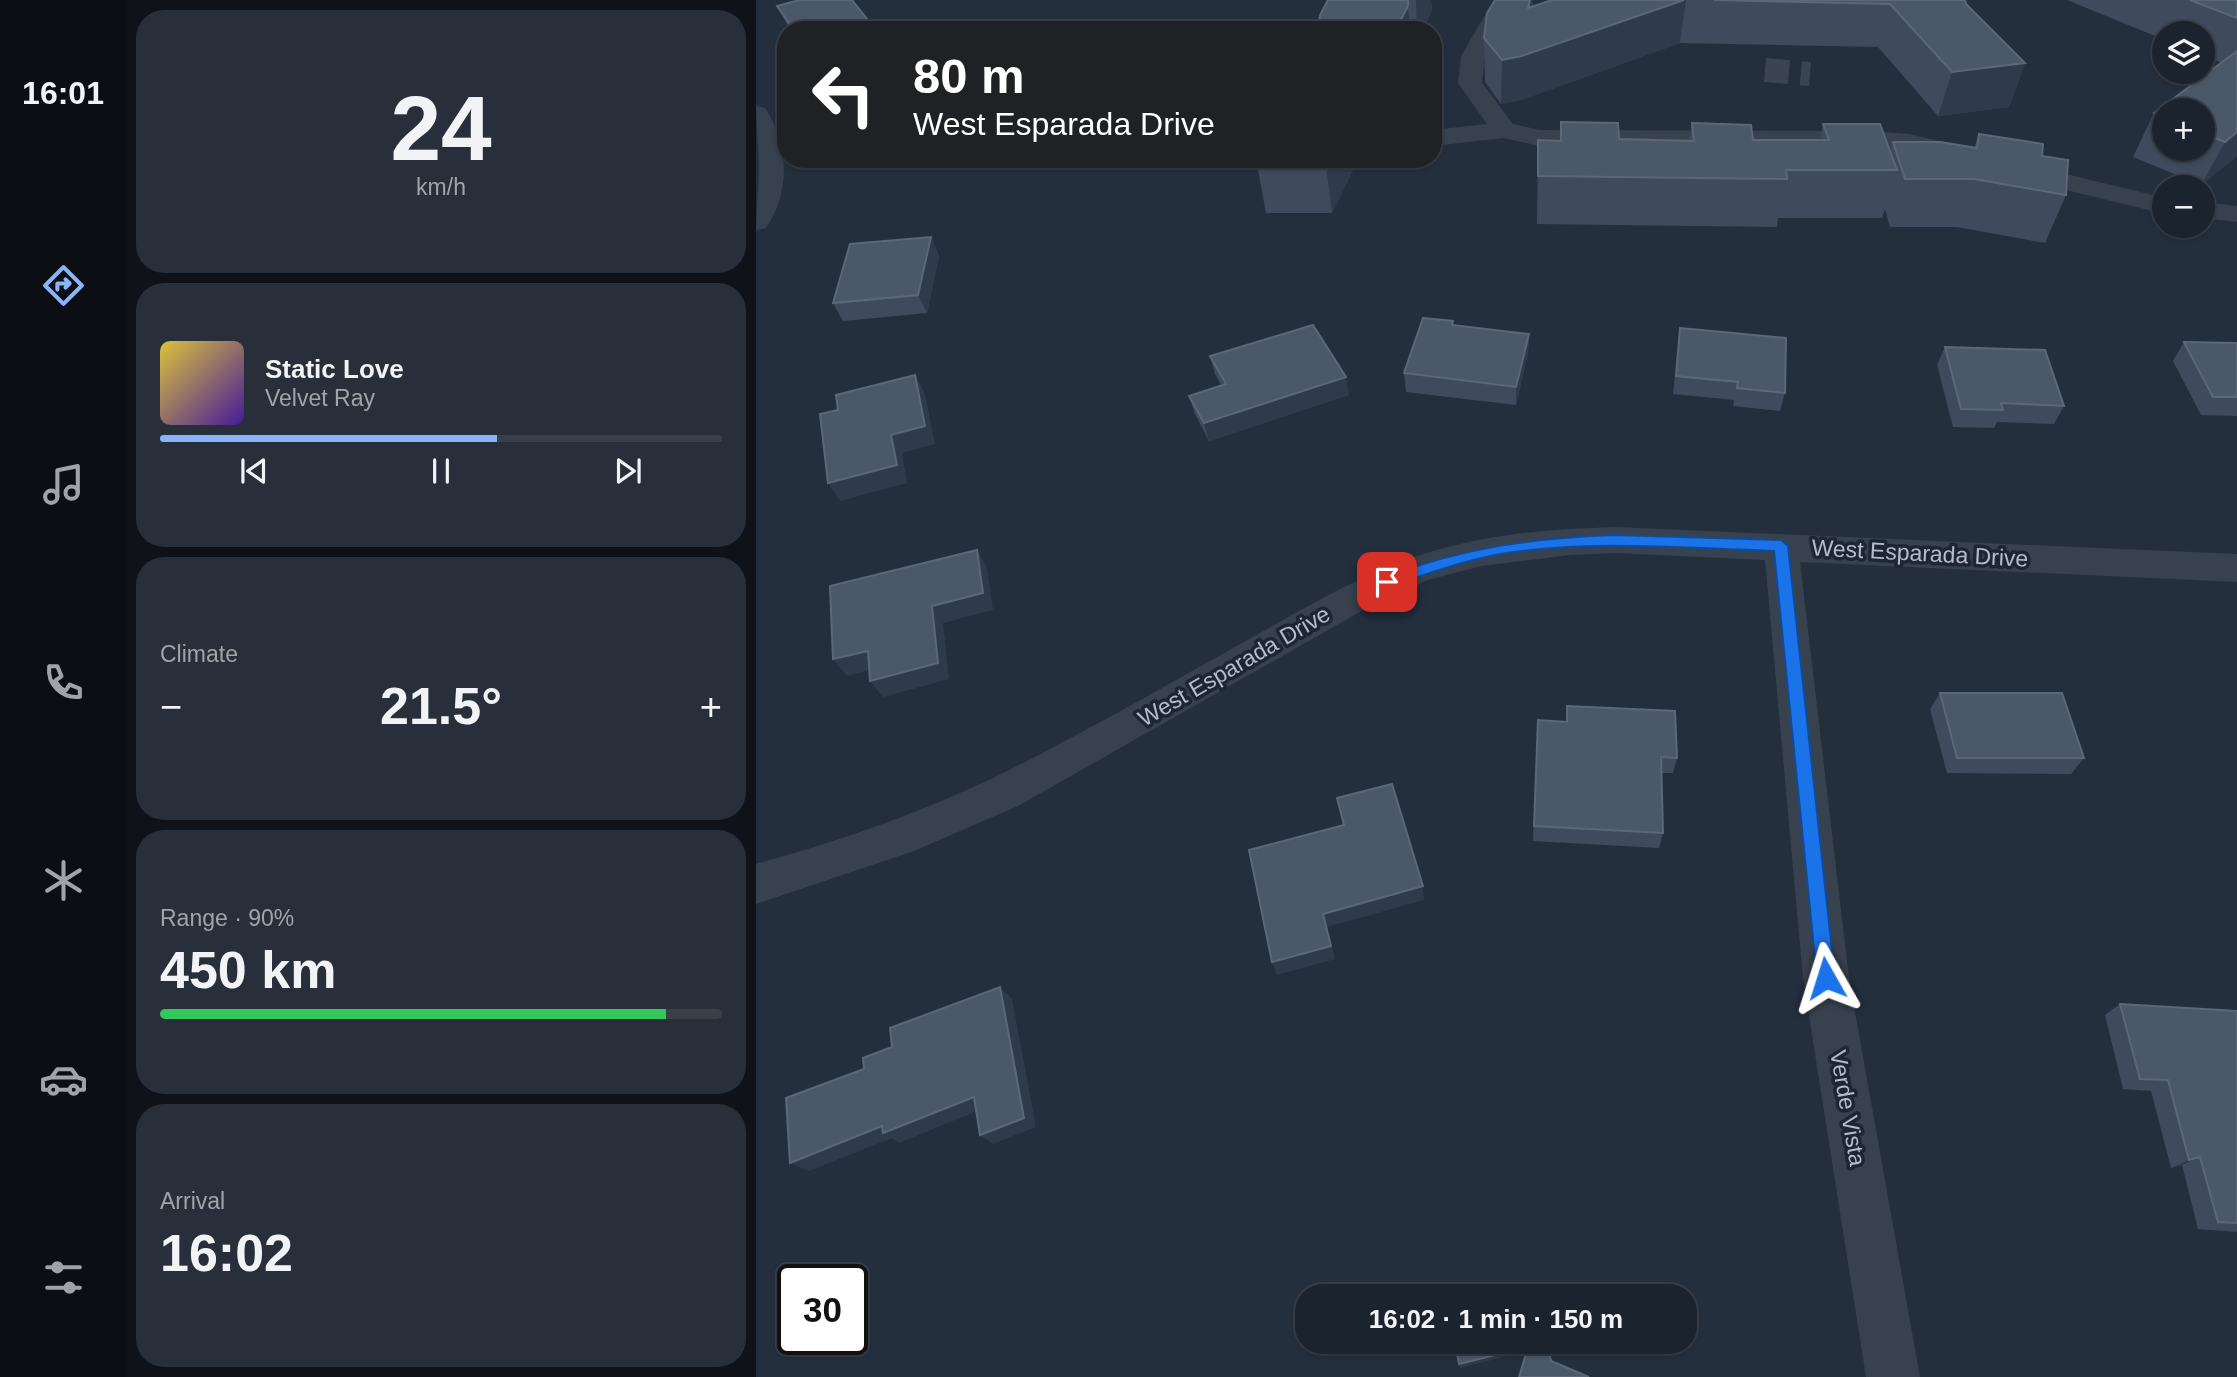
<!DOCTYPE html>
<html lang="en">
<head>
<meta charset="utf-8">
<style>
  body { margin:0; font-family:Arial,sans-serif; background:#282f3a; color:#f1f3f6; height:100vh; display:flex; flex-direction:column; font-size:26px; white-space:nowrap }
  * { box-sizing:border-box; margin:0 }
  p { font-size:23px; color:#a0a4aa }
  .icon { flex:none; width:38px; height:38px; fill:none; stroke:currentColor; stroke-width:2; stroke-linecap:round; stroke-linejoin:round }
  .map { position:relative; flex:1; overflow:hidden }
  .side { display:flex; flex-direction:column; gap:10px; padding:10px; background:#0f1319; width:630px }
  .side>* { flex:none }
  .top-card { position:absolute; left:21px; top:21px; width:665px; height:147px; border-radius:28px; box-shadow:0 2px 5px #0004,0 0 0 2px #39404a; background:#202124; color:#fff; overflow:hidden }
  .tools { position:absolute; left:1396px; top:21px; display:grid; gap:14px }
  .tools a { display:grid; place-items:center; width:63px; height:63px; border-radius:50%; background:#1b232e; box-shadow:0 2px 5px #0004,0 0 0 2px #39404a; font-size:35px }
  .speed { position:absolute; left:21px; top:1264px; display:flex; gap:14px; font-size:35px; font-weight:700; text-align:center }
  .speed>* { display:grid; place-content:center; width:91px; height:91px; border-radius:50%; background:#1b232e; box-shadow:0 2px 5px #0004,0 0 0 2px #39404a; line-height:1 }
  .speed .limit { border:4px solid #111; border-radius:10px; background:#fff; color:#111 }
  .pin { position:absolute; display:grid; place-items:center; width:60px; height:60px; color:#fff; margin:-30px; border-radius:14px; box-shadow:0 4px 10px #0006 }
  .me { position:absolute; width:77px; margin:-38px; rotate:354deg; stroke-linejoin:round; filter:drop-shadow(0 0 5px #0008) }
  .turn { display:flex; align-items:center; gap:24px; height:147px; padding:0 21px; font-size:32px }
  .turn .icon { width:91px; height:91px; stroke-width:2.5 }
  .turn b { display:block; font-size:49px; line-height:60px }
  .big { font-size:52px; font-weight:700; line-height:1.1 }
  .side .tile { flex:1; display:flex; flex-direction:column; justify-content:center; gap:10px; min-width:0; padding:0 24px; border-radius:28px; background:#282f3a }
  .side .dial { align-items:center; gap:0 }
  .dial b { font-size:91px; line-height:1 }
  .song { display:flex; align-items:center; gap:21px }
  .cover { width:84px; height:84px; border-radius:10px; background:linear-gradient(135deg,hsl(50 70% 55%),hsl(260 70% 35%)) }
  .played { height:7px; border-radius:4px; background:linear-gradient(90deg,#8ab4f8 60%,#39404a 60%) }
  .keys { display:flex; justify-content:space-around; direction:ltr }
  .heat { display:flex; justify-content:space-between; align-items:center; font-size:38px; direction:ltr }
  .charge { height:10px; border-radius:5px; background:linear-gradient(90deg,#34c759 90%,#39404a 0) }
  .trip { position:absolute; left:539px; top:1284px; width:402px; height:70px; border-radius:28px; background:#1b232e; box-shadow:0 2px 5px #0004,0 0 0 2px #39404a; font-weight:700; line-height:70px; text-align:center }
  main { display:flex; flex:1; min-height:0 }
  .menu { display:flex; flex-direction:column; width:126px; justify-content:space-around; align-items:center; background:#0b0e12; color:#a0a4aa }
  .menu .icon { width:49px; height:49px }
  .menu .current { color:#8ab4f8 }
  .menu b { font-size:32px; color:#f1f3f6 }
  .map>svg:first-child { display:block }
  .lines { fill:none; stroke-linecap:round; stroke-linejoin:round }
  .minor-tunnel { stroke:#3a4453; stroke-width:24; stroke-dasharray:24 12; stroke-linecap:butt }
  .minor { fill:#38414e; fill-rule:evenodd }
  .wall { fill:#3f4b5c; fill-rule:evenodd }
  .shaded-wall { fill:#2f3b4b }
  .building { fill:#4b5868; stroke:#5c6777; stroke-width:2 }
  .route { fill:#1a73e8; stroke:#114b97; stroke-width:2 }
  .labels { text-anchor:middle; stroke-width:7; stroke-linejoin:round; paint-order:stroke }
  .street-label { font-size:23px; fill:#b4bcc9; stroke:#1d2633 }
</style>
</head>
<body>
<main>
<nav class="menu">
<b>16:01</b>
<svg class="icon current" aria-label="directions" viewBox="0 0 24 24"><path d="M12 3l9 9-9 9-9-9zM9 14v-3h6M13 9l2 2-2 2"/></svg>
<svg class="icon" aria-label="music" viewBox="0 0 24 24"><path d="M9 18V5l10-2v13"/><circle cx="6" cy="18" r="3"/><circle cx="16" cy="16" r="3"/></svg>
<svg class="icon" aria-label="phone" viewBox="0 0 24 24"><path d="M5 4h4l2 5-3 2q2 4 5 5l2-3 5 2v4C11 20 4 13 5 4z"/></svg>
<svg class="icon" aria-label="climate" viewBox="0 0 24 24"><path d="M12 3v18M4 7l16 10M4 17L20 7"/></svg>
<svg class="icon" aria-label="car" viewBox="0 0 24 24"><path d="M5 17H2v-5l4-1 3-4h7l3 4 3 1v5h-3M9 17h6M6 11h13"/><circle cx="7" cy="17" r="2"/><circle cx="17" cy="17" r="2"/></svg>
<svg class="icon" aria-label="filters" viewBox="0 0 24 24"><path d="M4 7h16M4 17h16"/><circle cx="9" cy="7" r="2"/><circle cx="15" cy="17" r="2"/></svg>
</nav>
<section class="side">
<div class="tile dial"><b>24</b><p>km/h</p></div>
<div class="tile">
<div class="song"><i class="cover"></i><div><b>Static Love</b><p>Velvet Ray</p></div></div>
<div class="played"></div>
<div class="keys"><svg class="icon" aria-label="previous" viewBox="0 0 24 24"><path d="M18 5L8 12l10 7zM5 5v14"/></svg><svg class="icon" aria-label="pause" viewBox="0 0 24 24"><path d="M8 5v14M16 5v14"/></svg><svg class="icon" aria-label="next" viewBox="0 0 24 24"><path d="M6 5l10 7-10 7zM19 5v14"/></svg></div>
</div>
<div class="tile"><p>Climate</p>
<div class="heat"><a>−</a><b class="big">21.5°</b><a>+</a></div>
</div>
<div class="tile"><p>Range · 90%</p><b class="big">450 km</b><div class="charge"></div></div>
<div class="tile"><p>Arrival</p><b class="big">16:02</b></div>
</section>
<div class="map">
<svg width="1481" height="1377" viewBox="0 0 1481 1377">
  <rect width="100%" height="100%" fill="#242f3e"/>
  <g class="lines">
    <polyline class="minor-tunnel" points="1009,70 1054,74"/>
    <g class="minor">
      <polygon points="738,0 760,0 729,56 726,83 757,124 784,130 1112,131 1153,134 1212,148 1216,153 1212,158 1203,161 1153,150 1112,147 784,146 748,138 677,146 677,130 731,124 702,83 705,56"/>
      <path d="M0,106l9,2c24,35 26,84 1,120l-10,2 3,-62z"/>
      <polygon points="1261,162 1409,198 1409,214 1252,176 1248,170 1252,164"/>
      <polygon points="1447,202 1481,206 1481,222 1447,218"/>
      <path d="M859,527l622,27v28l-437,-20 49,416 71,399h-54l-63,-399 -38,-418 -150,-7 -45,2 -89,11 -53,14 -63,29 -347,197 -104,45 -158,53v-40c92,-25 182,-57 267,-101 80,-41 158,-86 237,-130 57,-32 113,-65 177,-83 58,-17 118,-21 178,-23z"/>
    </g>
  </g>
  <g class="wall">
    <polygon points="571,0 652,0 652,7 652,0 675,0 676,10 666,30 562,30"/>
    <polygon points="739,0 777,0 777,6 796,0 1209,0 1210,4 1269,63 1253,107 1182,116 1122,47 924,43 765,100 745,104 729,82 728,38"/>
    <path d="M1311,0h170v156l-36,29 -68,-28 21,-44 68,-50 -19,-8v-22h-38v7zM1409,110h38v39h-38z"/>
    <polygon points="21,6 115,30 34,30"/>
    <polygon points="805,122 863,139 933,141 936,123 997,140 1064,140 1067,124 1134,152 1137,142 1218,148 1223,134 1286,156 1310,195 1289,243 1201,227 1134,227 1129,209 1126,218 1022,218 1021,227 781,224 782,140 804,141"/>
    <polygon points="183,159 215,159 208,166"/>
    <polygon points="501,165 599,166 576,213 510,213"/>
    <polygon points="175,237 183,256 171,313 87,321 77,303"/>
    <polygon points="697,321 697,326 773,334 772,353 760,405 650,392 648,373"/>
    <polygon points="924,328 1029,393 1024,411 977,406 978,400 917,394"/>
    <polygon points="1428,342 1481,343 1481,416 1445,415 1417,361"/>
    <polygon points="1189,347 1308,406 1298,424 1241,422 1238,428 1197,427 1181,365"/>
    <polygon points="454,356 593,395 453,441 439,414 433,396 465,385 459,374"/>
    <polygon points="1184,693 1328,758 1315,774 1191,773 1174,709"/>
    <polygon points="811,706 921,758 917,773 905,773 907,833 903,848 777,841 782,720 810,721"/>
    <polygon points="1364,1004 1481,1011 1481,1232 1442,1229 1426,1165 1415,1168 1395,1091 1367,1089 1349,1015"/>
  </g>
  <g class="shaded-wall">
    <polygon points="660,0 675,0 676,10 666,30 661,30"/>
    <polygon points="774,0 777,0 777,20 772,8"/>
    <polygon points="928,0 930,0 924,43 765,100 745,104 746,60"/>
    <polygon points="652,6 654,30 640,30"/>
    <polygon points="111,19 115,30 70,30"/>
    <polygon points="1269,63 1253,107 1182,116 1196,72"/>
    <polygon points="1481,132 1481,156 1445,185 1469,142"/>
    <polygon points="205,159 215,159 208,166"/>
    <polygon points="573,159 600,159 599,166 576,213 570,166"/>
    <polygon points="175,237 183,256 171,313 162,295"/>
    <polygon points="773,334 772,353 760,405 760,387"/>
    <polygon points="159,375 169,394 179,444 146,453 151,483 84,501 72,483"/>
    <polygon points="590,377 593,395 453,441 448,423"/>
    <polygon points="221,550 231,567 237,610 187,623 193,679 127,697 114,681 176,606"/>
    <polygon points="112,651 124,667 91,676 77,659"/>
    <polygon points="667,886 668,900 571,927 579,959 521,975 516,962 567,914"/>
    <polygon points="244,987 256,999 280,1127 237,1144 224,1135"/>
    <polygon points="218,1097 231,1107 143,1143 136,1138 53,1171 34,1163 126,1126"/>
    <polygon points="1444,1157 1426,1165 1415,1168 1433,1160"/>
    <polygon points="772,1347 771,1351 704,1368 703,1364"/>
  </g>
  <g class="building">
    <polygon points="43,0 96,0 111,19 70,30 38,30 21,6"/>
    <polygon points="572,0 652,0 652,6 640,30 562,30 564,15"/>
    <polygon points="739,0 774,0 772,8 796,0 928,0 766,56 746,60 728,38 731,13"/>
    <polygon points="958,0 1209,0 1210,4 1269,63 1196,72 1134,4"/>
    <polygon points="1434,0 1481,0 1481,18"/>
    <polygon points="1481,51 1481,132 1469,142 1447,133 1447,110 1409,110 1409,118 1398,113"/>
    <polygon points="805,122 862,123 863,139 938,141 936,123 995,125 997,140 1073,140 1067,124 1124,124 1141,170 1030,170 1031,179 782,176 782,140 805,141"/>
    <polygon points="1223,134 1287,144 1286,156 1312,160 1310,195 1218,179 1149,179 1137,142 1184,142 1221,148"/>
    <polygon points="503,159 573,159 570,166 501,165"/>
    <polygon points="175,237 162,295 77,303 94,244"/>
    <polygon points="667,318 697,321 696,325 773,334 760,387 648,373"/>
    <polygon points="557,325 590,377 448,423 433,396 470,384 454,356"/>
    <polygon points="924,328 1030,338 1029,393 981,388 982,382 920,376"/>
    <polygon points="1428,342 1481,343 1481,397 1457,397"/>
    <polygon points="1189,347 1289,350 1308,406 1245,403 1247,410 1205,409"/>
    <polygon points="159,375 169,426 135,435 141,465 72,483 64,414 82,410 80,395"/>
    <polygon points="221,550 227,593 176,606 182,663 114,681 112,651 77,659 74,586"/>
    <polygon points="1184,693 1306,693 1328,758 1201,758"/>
    <polygon points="811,706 919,711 921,758 905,757 907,833 778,826 782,720 811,722"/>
    <polygon points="636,784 667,886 567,914 575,946 516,962 493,850 588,825 581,798"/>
    <polygon points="244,987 268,1118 224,1135 218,1097 127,1133 126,1126 34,1163 30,1098 108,1069 107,1058 136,1047 134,1028"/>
    <polygon points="1364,1004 1481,1011 1481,1223 1462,1222 1444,1157 1433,1160 1412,1080 1384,1079"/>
    <polygon points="779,1290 781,1297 750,1297"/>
    <polygon points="699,1342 791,1342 795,1361 833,1377 763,1377 772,1347 703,1364"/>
  </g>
  <path class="route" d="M859,535l166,5 7,6 47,432 -2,6 -7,3 -7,-3 -2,-6 -43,-427c-93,-3 -187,-12 -279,4 -38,7 -72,21 -108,32l-7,-5 2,-4c80,-30 148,-40 233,-43z"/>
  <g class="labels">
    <g class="street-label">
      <text transform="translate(1164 553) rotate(3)" y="8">West Esparada Drive</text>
      <text transform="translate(478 666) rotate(-30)" y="8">West Esparada Drive</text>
      <text transform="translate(1092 1108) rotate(80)" y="8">Verde Vista</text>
    </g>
  </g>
</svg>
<div class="tools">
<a><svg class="icon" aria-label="layers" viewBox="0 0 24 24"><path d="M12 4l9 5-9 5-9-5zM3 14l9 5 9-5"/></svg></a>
<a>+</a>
<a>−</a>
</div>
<div class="speed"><div class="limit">30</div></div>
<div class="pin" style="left:631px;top:582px;background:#d93025"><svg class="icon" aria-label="arrive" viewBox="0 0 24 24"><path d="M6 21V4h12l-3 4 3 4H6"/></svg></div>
<svg class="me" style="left:1070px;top:978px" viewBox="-20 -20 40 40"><path d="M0-17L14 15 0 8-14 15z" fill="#1a73e8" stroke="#fff" stroke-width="4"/></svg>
<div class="trip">16:02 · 1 min · 150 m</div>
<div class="top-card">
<div class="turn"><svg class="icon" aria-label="left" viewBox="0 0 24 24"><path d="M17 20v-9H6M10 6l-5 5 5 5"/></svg><div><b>80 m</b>West Esparada Drive</div></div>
</div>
</div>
</main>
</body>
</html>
